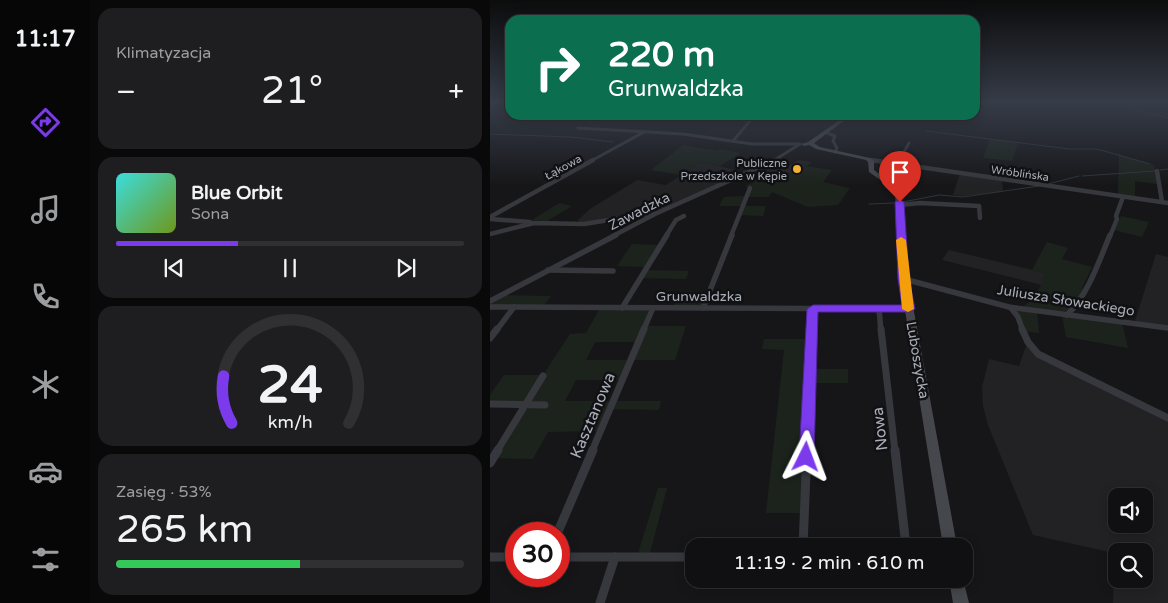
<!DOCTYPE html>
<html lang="pl">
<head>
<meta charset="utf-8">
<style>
  body { margin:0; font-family:"Varela Round",sans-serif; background:#1e1e20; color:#f1f3f6; height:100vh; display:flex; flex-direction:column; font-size:19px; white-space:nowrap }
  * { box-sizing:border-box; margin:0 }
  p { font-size:16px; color:#9c9d9f }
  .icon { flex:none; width:28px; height:28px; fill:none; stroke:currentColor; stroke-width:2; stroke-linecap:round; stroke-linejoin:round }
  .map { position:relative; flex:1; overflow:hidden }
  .side { display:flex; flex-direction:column; gap:8px; padding:8px; background:#09090a; width:400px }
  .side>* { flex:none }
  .banner { position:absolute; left:15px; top:15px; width:475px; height:105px; border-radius:15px; box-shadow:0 2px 12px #0003,0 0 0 1px #303032; background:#0b6e4f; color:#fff; overflow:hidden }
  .fabs { position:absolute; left:618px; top:488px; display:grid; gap:10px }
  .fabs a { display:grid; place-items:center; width:45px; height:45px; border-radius:10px; background:#101012; box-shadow:0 2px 12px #0003,0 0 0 1px #303032; font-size:25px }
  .speed { position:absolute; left:15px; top:522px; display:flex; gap:10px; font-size:25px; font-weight:700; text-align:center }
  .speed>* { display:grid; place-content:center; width:65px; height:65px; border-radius:50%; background:#101012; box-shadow:0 2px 12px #0003,0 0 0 1px #303032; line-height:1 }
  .speed .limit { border:8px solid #d22; background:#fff; color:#111 }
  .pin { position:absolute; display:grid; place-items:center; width:42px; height:42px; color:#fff; margin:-51px -21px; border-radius:50% 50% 50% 0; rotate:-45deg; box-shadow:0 0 5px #0007 }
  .pin .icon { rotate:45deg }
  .me { position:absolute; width:55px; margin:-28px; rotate:3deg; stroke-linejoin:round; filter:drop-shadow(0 0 4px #0008) }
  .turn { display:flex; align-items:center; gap:18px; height:105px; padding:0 20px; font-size:22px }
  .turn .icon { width:65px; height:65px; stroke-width:2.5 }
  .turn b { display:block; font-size:35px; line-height:42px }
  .big { font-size:38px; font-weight:600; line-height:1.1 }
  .side .card { flex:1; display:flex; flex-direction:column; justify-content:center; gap:8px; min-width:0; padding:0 18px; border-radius:15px; background:#1e1e20 }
  .side .dial { align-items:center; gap:0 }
  .dial svg { height:130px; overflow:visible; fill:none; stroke:#303032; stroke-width:7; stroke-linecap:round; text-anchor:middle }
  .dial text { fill:#f1f3f6; stroke:none }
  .song { display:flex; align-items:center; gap:15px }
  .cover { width:60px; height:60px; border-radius:8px; background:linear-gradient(135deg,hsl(180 70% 55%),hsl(80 70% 35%)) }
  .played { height:5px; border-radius:2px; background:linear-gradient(90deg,#7c3aed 35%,#303032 35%) }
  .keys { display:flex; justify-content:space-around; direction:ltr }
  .heat { display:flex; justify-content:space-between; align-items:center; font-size:28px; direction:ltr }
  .charge { height:8px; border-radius:4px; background:linear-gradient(90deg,#34c759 53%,#303032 0) }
  .trip { position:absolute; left:195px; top:538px; width:288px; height:50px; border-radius:15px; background:#101012; box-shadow:0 2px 12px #0003,0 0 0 1px #303032; font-weight:600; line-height:50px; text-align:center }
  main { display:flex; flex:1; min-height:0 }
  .tabs { display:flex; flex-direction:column; width:90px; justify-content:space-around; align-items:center; background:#060607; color:#9c9d9f }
  .tabs .icon { width:35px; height:35px }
  .tabs .selected { color:#7c3aed }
  .tabs b { font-size:22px; color:#f1f3f6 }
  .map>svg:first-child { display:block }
  .built { fill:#222225; fill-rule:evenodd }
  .green { fill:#1c231d }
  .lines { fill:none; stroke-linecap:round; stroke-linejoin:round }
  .stream { stroke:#2c353c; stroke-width:1 }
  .street-far4 { stroke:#37383d; stroke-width:3 }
  .street-far3 { stroke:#37383d; stroke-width:4.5 }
  .street-far2 { stroke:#37383d; stroke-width:5.5 }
  .street-far1 { stroke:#37383d; stroke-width:7 }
  .street { stroke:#37383d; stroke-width:9 }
  .secondary { fill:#45474d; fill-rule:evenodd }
  .route { fill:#7c3aed; stroke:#51269a }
  .slow { fill:#f59e0b }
  .poi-dot { fill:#f2b134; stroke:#111113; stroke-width:2 }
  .labels { text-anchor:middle; stroke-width:5; stroke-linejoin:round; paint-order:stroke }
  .far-poi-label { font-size:11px; fill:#a8adb8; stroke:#111113; text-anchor:end }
  .far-street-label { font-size:11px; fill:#a8adb8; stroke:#111113 }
  .street-label { font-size:14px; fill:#a8adb8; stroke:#111113 }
  .near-street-label { font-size:16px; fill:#a8adb8; stroke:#111113 }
</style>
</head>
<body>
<main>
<nav class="tabs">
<b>11:17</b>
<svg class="icon selected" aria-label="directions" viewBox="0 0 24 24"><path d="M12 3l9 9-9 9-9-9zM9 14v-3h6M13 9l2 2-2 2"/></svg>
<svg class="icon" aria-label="music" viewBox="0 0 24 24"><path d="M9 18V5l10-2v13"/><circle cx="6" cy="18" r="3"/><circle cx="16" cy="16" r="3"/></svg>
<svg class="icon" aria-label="phone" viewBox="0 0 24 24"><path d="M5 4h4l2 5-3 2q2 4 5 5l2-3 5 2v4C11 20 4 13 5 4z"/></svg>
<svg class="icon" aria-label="climate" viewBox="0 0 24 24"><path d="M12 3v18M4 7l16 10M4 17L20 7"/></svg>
<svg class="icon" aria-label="car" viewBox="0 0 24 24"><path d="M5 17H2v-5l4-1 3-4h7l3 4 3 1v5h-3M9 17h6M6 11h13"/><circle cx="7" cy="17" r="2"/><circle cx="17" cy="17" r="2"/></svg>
<svg class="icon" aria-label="filters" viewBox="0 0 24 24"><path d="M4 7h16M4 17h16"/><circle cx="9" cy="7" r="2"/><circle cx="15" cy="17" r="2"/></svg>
</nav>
<section class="side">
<div class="card"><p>Klimatyzacja</p>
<div class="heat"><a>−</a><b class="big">21°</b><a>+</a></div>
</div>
<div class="card">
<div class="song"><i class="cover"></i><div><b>Blue Orbit</b><p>Sona</p></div></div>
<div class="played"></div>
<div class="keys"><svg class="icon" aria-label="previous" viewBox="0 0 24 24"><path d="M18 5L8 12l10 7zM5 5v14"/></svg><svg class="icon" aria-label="pause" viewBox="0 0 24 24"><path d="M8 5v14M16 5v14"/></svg><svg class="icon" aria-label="next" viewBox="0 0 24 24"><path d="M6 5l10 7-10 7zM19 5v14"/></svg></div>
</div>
<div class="card dial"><svg viewBox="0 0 100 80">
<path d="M14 69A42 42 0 1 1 86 69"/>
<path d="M14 69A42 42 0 0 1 9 40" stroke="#7c3aed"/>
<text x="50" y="56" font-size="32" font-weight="700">24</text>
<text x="50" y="72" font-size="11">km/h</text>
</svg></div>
<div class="card"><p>Zasięg · 53%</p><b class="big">265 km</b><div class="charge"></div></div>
</section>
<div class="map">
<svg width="678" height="603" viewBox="0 0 678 603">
  <rect width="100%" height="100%" fill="#161618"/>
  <g class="built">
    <polygon points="309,160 322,162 306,174 291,173 269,183 265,181 277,175 264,170 279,163 296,168"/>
    <polygon points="211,162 250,171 247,173 252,175 172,211 90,223 88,220 100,209 147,180 176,185"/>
    <polygon points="470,173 512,180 513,192 473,196 463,195"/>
    <polygon points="459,250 555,273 552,285 452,260"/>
    <polygon points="666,254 678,257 678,328 644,324"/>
    <path d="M537,343l3,4 138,71v185h-55l1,-50 -81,-18 -45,-110 -5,-19 -1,-19 7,-28 30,7zM626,496h28v28h-28zM626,551h28v28h-28z"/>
  </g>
  <g class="green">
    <polygon points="500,139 528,143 522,161 493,158"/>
    <polygon points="193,145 228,151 230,149 251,153 230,166 211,162 191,175 161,170"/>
    <polygon points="629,154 664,165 667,184 645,181 645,197 628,195"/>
    <polygon points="316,166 342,170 333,182 360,188 348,205 318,207 282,192 279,197 256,197 252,206 276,206 273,216 248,215 252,206 229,206 234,197 256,196 260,189 255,186 264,182 250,176 265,180 269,183 291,173 306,174"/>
    <polygon points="69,203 82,206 57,221 42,220"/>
    <polygon points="631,216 659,222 652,237 624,230"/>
    <path d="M557,242l21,6 -6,11 30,8 -10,21 2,4 -13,21 51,9 6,26 -62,-11 -4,-22 -25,-3 2,21 -17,-2 -8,-20c16,-4 28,-23 31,-38l-13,-3z"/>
    <polygon points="142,244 170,245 157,267 127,266"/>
    <polygon points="155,270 199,271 196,279 150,278"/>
    <polygon points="190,291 219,292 213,308 182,308"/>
    <polygon points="10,295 61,296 53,307 0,307 0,301"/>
    <polygon points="110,308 163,308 155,326 196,326 185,360 142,360 145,342 105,342 96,360 137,360 132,380 86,380 75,401 171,401 169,410 119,409 110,431 58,432 43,459 3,458 34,406 0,404 0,395 14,375 53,375 80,334 96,333"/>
    <polygon points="274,339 322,339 322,369 358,369 358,383 320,383 314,513 276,513 294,350 272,349"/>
    <polygon points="168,488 177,488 159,557 147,557"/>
  </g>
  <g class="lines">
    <g class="stream">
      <polyline points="627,102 643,109 678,118"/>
      <polyline points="436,131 579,149 607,149 660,164"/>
      <polyline points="0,134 81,137 123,142"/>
      <polyline points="670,170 678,169"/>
      <polyline points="592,176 665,171"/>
      <polyline points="558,184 589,176"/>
      <polyline points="413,202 449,195 473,197 549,186"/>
      <polyline points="379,204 404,203"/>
    </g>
    <g class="street-far4">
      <polyline points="88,128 193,134 262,144 309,144"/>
      <polyline points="335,132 345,136 343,141 347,148 345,152"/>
      <polyline points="243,141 265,115"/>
      <polyline points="380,160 389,161"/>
      <polyline points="101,161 154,132"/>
      <polyline points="283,161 310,144"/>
      <polyline points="409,161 419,143"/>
    </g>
    <g class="street-far3">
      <polyline points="381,160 678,203"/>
      <polyline points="408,163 410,160"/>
      <polyline points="667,171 672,202"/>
      <polyline points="410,205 430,203 489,206 490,218"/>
      <polyline points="0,217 103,160"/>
      <polyline points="0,219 40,222"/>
      <polyline points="0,234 44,223 94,224 163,213"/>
      <polyline points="123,236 165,214 285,160"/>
      <polyline points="176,236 186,220 194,216"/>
      <polyline points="241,236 260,188"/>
      <polyline points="620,236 627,219 626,216 633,197"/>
    </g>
    <g class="street-far2">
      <polyline points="58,270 123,271"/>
      <polyline points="414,279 519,307 678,328"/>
      <polyline points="0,301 126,235"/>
      <polyline points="0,307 419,309"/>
      <polyline points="132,308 177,235"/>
      <polyline points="213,308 242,235"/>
      <polyline points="521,308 528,317 533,331"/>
      <polyline points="389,309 391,331"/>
      <path d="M577,315c21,-20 32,-54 43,-80"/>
      <polyline points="6,331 24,307"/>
      <polyline points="153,331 163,308"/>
      <polyline points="322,331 323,309"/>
    </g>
    <g class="street-far1">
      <polyline points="391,329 405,451"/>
      <polyline points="532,329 538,342 548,354 678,418"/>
      <polyline points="0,338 7,329"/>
      <polyline points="0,404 55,405"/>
      <polyline points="7,451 53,376"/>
      <polyline points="102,451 154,329"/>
      <polyline points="317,451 322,329"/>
    </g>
    <g class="street">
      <polyline points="405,450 416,546"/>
      <polyline points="0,463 8,450"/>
      <polyline points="67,534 103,450"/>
      <polyline points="313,546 317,450"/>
      <polyline points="0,557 26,557"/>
      <polyline points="69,557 204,557"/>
      <polyline points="110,603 125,557"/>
    </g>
    <g class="secondary">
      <polygon points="357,115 362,115 324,143 330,147 380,158 384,161 384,170 406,186 411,192 418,279 467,546 453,546 410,279 405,192 402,188 379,172 378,162 376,160 326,149 319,145 314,146 311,144 318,142"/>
      <polygon points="459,579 473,579 479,603 463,603"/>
    </g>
  </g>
  <linearGradient id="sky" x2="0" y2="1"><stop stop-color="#0c0c0d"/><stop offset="0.55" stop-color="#363c48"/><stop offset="1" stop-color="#363c48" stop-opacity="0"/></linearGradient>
  <rect width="678" height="186" fill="url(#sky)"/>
  <polygon class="route" points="410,200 414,202 419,279 425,309 419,312 328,312 324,457 322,462 316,464 311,462 309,457 317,309 323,305 412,305 408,279 405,202"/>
  <polygon class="slow" points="411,237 416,240 424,309 418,312 412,309 406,240"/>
  <circle class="poi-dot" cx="307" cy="169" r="5"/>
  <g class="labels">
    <g class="far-poi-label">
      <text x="297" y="167">Publiczne<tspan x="297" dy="13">Przedszkole w Kępie</tspan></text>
    </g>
    <g class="far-street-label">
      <text transform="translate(73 167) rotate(-29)" y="4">Łąkowa</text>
      <text transform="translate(530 173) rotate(8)" y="4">Wróblińska</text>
    </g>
    <g class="street-label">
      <text transform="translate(149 211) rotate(-27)" y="5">Zawadzka</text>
      <text x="209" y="301">Grunwaldzka</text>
      <text transform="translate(576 300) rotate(9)" y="5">Juliusza Słowackiego</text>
      <text transform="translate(428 360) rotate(80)" y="5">Luboszycka</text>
    </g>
    <g class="near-street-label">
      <text transform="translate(102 415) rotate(-67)" y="6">Kasztanowa</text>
      <text transform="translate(389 429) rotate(-97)" y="6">Nowa</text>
    </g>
  </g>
</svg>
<div class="fabs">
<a><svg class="icon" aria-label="sound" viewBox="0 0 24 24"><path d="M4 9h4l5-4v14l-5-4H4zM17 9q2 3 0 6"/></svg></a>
<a><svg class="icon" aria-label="search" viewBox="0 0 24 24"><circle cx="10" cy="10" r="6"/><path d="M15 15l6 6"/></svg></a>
</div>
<div class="speed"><div class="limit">30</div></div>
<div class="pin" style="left:410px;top:202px;background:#d93025"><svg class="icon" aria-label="arrive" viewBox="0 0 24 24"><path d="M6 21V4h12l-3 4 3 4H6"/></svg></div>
<svg class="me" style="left:316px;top:457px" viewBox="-20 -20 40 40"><path d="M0-17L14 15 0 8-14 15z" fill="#7c3aed" stroke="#fff" stroke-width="4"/></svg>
<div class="trip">11:19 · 2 min · 610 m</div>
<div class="banner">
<div class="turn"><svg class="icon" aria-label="right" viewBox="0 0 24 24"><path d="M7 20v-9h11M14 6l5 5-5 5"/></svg><div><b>220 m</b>Grunwaldzka</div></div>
</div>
</div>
</main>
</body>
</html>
